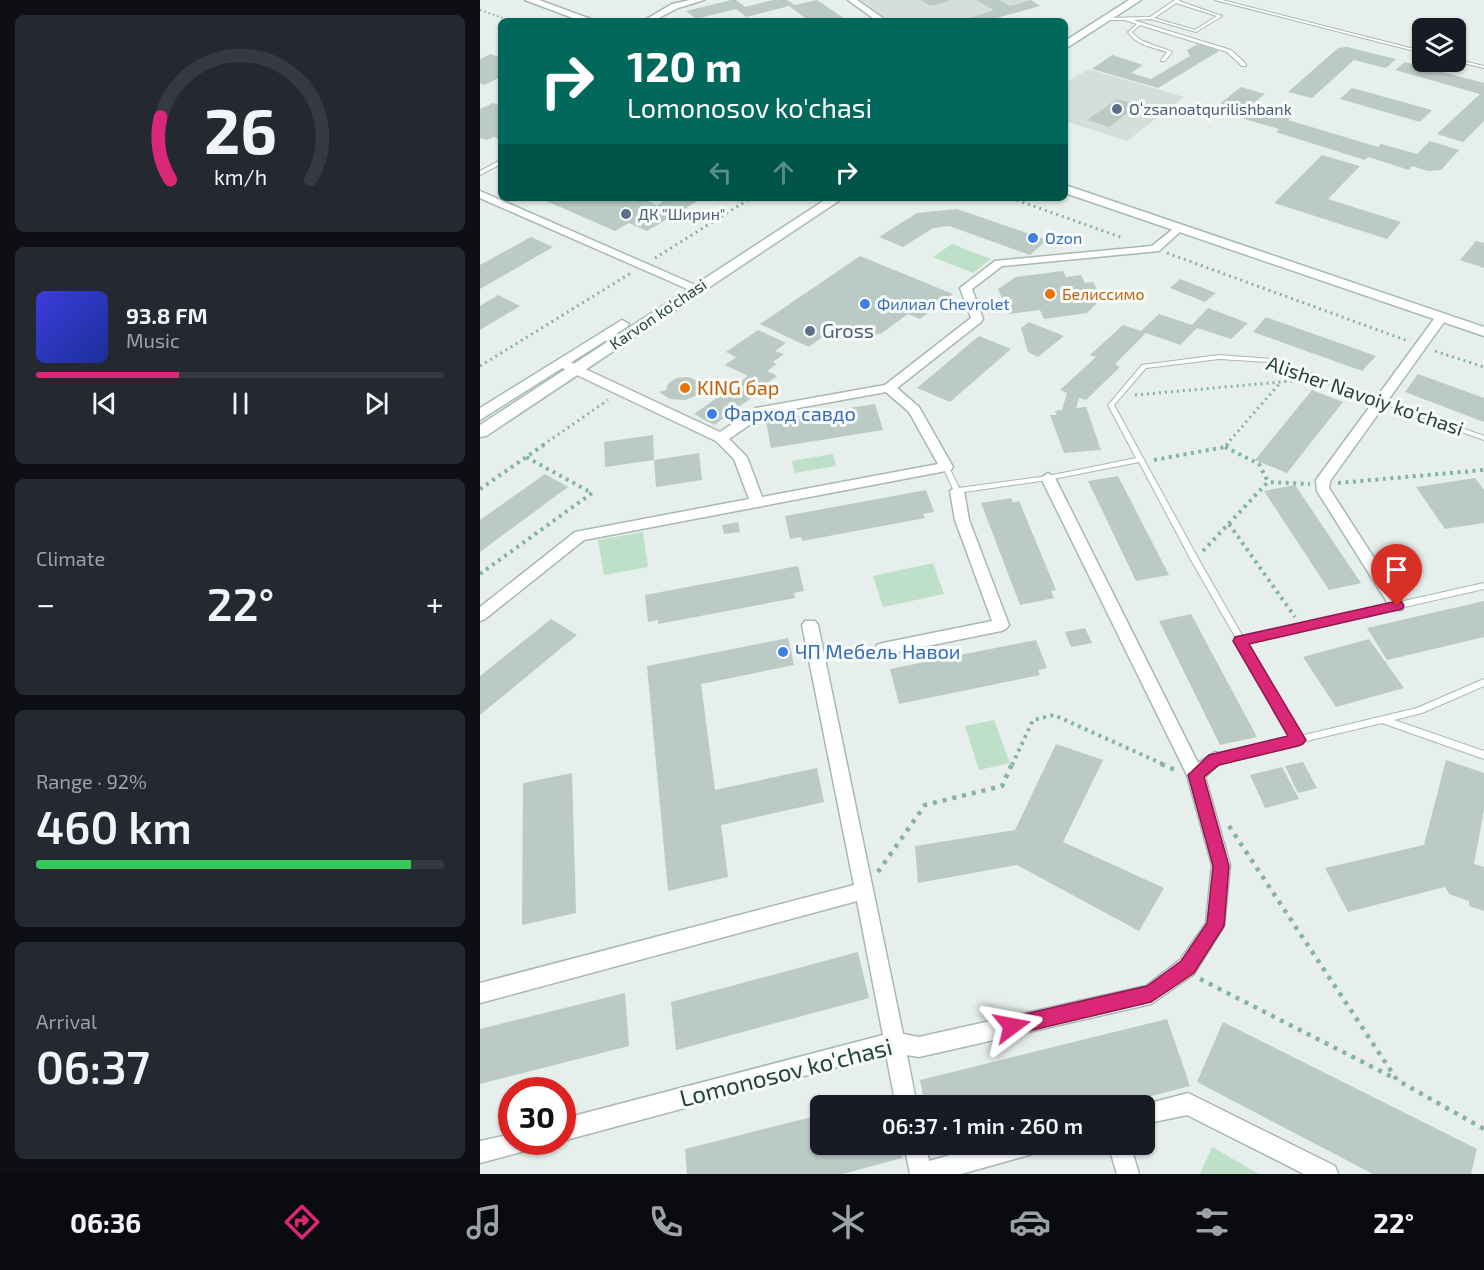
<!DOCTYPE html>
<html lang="en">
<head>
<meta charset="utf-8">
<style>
  body { margin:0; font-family:"Exo 2",sans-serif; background:#242831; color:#f1f3f6; height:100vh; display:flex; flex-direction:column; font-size:22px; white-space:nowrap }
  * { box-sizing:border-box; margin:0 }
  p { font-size:20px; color:#9ea1a6 }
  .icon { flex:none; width:33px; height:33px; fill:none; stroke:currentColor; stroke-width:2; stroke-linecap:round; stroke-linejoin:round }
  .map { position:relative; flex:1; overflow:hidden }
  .drawer { display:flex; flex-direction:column; gap:15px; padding:15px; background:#0d0f14; width:480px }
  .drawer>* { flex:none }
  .top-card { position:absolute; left:18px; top:18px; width:570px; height:183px; border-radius:9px; box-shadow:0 2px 4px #0004; background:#00695c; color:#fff; overflow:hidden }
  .fabs { position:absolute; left:932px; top:18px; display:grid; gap:12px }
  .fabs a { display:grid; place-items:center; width:54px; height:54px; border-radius:9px; background:#171b24; box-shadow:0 2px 4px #0004; font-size:30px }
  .speed { position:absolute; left:18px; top:1077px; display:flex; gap:12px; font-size:30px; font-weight:700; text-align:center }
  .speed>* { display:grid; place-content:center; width:78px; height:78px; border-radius:50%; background:#171b24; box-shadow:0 2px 4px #0004; line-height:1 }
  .speed .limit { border:9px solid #d22; background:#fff; color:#111 }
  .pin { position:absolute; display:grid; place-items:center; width:51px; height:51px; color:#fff; margin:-62px -26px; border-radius:50% 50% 50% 0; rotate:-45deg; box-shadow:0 0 6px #0007 }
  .pin .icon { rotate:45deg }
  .me { position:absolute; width:66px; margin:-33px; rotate:77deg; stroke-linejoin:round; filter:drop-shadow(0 0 4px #0008) }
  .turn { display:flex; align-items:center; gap:21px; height:126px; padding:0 30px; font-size:27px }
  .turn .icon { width:78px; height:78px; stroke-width:2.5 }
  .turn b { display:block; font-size:42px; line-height:51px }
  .lanes { display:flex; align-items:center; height:57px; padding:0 30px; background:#0003; justify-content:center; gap:30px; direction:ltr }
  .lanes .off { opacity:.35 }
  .big { font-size:45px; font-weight:600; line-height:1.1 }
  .drawer .tile { flex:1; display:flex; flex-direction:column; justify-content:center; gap:9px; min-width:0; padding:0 21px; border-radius:9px; background:#242831 }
  .drawer .dial { align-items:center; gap:0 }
  .dial svg { height:156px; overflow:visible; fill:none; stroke:#363941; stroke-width:7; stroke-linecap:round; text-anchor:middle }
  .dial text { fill:#f1f3f6; stroke:none }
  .song { display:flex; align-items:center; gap:18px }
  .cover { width:72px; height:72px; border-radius:9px; background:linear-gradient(135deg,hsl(240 70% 55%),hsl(230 70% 35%)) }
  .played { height:6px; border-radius:3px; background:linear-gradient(90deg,#db2777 35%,#363941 35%) }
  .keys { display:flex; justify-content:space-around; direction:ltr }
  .heat { display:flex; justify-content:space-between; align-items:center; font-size:33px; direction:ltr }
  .charge { height:9px; border-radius:4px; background:linear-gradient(90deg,#34c759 92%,#363941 0) }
  .trip { position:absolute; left:330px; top:1095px; width:345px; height:60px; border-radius:9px; background:#171b24; box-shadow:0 2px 4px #0004; font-weight:600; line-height:60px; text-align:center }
  .tab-bar { display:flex; height:96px; justify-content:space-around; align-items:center; background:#090b0e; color:#9ea1a6 }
  .tab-bar .icon { width:42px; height:42px }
  .tab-bar .current { color:#db2777 }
  .tab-bar b { font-size:27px; color:#f1f3f6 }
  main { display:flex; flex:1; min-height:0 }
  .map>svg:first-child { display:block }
  .built { fill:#d4dfda }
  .green { fill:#bfe0c8 }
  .building { fill:#bbcac4 }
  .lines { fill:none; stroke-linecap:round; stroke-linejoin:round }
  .lane-casing { stroke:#a8b8b2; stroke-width:2 }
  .street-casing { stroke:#a8b8b2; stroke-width:3 }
  .secondary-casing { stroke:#a4bbb3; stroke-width:3 }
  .path-far3 { stroke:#86b3a5; stroke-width:2; stroke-dasharray:1.5 3; stroke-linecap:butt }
  .path-far2 { stroke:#86b3a5; stroke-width:3; stroke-dasharray:2 4; stroke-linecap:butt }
  .path-far1 { stroke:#86b3a5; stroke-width:4; stroke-dasharray:3 4.5; stroke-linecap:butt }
  .path { stroke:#86b3a5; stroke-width:4.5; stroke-dasharray:4 6; stroke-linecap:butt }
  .lane { fill:#fff; fill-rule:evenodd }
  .street { fill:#fff; fill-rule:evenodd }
  .secondary { fill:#fff; fill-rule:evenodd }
  .route { fill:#db2777; stroke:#8e194d; stroke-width:1.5 }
  .service-dot { fill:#5c6f8a; stroke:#f7fbf9; stroke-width:2 }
  .shop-dot { fill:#3f7fe0; stroke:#f7fbf9; stroke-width:2 }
  .food-dot { fill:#e8710a; stroke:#f7fbf9; stroke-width:2 }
  .labels { text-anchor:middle; stroke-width:6; stroke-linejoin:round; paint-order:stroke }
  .far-service-label { font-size:16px; fill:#4e5e75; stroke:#f7fbf9; text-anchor:start }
  .far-shop-label { font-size:16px; fill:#366cbe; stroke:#f7fbf9; text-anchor:start }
  .far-food-label { font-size:16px; fill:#c56008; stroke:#f7fbf9; text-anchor:start }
  .far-street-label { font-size:16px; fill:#24423a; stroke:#f7fbf9 }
  .service-label { font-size:20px; fill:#4e5e75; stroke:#f7fbf9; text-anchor:start }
  .food-label { font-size:20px; fill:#c56008; stroke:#f7fbf9; text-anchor:start }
  .street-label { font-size:20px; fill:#24423a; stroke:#f7fbf9 }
  .shop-label { font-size:20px; fill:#366cbe; stroke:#f7fbf9; text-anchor:start }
  .near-street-label { font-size:24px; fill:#24423a; stroke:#f7fbf9 }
</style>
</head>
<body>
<main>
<section class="drawer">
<div class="tile dial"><svg viewBox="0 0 100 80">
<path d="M14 69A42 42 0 1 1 86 69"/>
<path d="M14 69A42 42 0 0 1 9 37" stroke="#db2777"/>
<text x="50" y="56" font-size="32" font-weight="700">26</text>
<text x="50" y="72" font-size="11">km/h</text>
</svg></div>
<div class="tile">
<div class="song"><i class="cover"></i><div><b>93.8 FM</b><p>Music</p></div></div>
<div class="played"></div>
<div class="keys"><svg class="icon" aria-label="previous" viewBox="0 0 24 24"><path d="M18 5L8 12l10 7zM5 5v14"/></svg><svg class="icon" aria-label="pause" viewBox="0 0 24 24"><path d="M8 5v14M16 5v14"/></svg><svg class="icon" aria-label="next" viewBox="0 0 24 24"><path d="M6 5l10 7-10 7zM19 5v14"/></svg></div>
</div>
<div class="tile"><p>Climate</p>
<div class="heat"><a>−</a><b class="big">22°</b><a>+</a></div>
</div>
<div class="tile"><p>Range · 92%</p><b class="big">460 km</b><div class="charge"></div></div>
<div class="tile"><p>Arrival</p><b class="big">06:37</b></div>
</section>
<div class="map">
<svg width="1004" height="1174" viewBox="0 0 1004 1174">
  <rect width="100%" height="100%" fill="#e6efeb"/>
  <g class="built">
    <polygon points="380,0 552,0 476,21 411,21"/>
    <polygon points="608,69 704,97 647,141 585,121 585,83"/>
  </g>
  <g class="green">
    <polygon points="472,244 511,259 493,273 453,257"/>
    <polygon points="353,454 356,466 315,473 312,461"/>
    <polygon points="163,532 168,567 124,575 118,540"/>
    <polygon points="453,563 464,594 403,607 393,576"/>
    <polygon points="514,720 530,763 499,770 485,726"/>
    <polygon points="732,1147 779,1174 720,1174"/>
  </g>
  <g class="building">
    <polygon points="251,0 256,0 265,7 293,0 307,0 315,5 337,0 368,21 329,21 309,6 266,17 256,9 216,19 206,11"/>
    <polygon points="441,0 469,0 469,1 450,6"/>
    <polygon points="496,0 519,0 530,6 551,0 560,6 506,21 479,21 514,10"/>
    <polygon points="718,44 739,51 678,88 612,69 632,55 663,65 651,73 671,79 710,56 707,50"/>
    <polygon points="867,47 916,59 906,68 874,60 832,98 808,92 858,48"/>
    <polygon points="11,54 21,58 21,77 4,85 0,83 0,59"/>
    <polygon points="925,62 1004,83 1004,121 983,142 957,134 1000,94 915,70"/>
    <polygon points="761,87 785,94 771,105 811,117 808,120 898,147 901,144 937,154 950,141 979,150 961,170 948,171 932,166 929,170 888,157 885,160 796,132 799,129 758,117 761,115 745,110 741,103"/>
    <polygon points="872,88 952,110 940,122 860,99"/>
    <polygon points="637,99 658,105 629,127 607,120"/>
    <polygon points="13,103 21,106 21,140 14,137 7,140 0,138 0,109"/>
    <polygon points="842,155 880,166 848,199 921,222 907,239 794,203"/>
    <polygon points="68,198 161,198 177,205 189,198 223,198 167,231 149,223 135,231 64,200"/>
    <polygon points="477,209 567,240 550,255 469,226 453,228 423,247 399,237 437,213"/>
    <polygon points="51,237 73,247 0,289 0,265"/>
    <polygon points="996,241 1004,243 1004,268 980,260"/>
    <polygon points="380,256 473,294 440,319 428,314 402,333 383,338 349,332 329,347 280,324"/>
    <polygon points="583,271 586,277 601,275 605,283 613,282 622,298 607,313 564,319 560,310 529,314 518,289 536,277"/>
    <polygon points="700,279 736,293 725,302 690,288"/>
    <polygon points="18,295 40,306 0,330 0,306"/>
    <polygon points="728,308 768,323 751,339 717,328 700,345 666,333 635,364 640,367 606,400 599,398 596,408 606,407 621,450 584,453 570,415 576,415 575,411 582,410 587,393 580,390 616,357 610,355 643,325 661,331 679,314 712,325"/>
    <polygon points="786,317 896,356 882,371 773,332"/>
    <polygon points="549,322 584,336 558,357 548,352 541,328"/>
    <polygon points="278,330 306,343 295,351 304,354 293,362 297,364 287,371 297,376 286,384 289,385 234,425 214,414 268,376 245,365 256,357 246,352"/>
    <polygon points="499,336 531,349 470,402 437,388"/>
    <polygon points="938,374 1004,398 1004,422 925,392"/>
    <polygon points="208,377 216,380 223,378 224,386 218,395 205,400 190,399 179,392 186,390 188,384 196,378"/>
    <polygon points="832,390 863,402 807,473 775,460"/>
    <polygon points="395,404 403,430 291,448 286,421"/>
    <polygon points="173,435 174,460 219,453 222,480 176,487 174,460 125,467 124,442"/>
    <polygon points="65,474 88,487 0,552 0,520"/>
    <polygon points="638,476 689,575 656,581 608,481"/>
    <polygon points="995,478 1004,490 1004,523 965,529 936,487"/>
    <polygon points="815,485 881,583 849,590 784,491"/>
    <polygon points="446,490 454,512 443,514 445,518 322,541 321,537 310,539 305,516"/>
    <polygon points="531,498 533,503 539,501 576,590 571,591 574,598 540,605 501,503"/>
    <polygon points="258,522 260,532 244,534 242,525"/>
    <polygon points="318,566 324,591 314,593 315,598 178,624 178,620 168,622 165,595"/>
    <polygon points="1004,601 1004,637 907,660 887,628"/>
    <polygon points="711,614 777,737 740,745 679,621"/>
    <polygon points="71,619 97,635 0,715 0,676"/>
    <polygon points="605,628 612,643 591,647 585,632"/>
    <polygon points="308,638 314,665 221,684 235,790 337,768 344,802 241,825 248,877 188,891 167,666"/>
    <polygon points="889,639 924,688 856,707 823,657"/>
    <polygon points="556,640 567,668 558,670 560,675 419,704 410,669"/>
    <polygon points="576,744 623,760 583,842 684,888 659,931 537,865 438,883 435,846 535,830"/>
    <polygon points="966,760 1004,773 1004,810 994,864 1004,867 1004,911 989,906 989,901 969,894 965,887 868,912 845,868 944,845"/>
    <polygon points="823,762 837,788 818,793 805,766"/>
    <polygon points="802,767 819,799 785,808 770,775"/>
    <polygon points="92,773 96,913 42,925 43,783"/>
    <polygon points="378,952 389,998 196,1050 191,1002"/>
    <polygon points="145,993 149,1046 0,1084 0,1029"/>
    <polygon points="687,1019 710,1086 633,1106 445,1106 440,1080"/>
    <polygon points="743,1022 997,1149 991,1174 893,1174 717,1082"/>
    <polygon points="410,1097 412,1106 379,1106 379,1105"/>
    <polygon points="340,1115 340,1144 420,1144 422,1158 363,1174 207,1174 205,1149"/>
    <polygon points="453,1144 478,1144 478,1145 455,1151"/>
  </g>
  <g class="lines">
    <defs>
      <g id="lane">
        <path d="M695,0h5l-1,1 43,15 -26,16 -45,-13 -18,1 98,30 15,14v2h-4l-15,-14 -87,-27 -8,7c10,13 27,13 40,20l-7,9h-4v-1l6,-8c-14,-5 -30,-6 -39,-20l9,-8 -12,-4h-18l-2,-1 2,-1 43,-1zM696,3l41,13 -22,14 -41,-12z"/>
        <polygon points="735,0 742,0 942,51 942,53"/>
        <polygon points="975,59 1004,66 1004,68 975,61"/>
        <polygon points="21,160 21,164 0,175 0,171"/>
        <polygon points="739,355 792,359 1004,436 1004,440 789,362 739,359 666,368 634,405 719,560 763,637 1004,583 1004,589 766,643 820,736 937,708 1004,679 1004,686 942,713 914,720 1004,751 1004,759 902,723 735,763 732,761 731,759 732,757 735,755 812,737 759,644 757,643 757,640 711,560 659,462 568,480 477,493 474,491 463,467 464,465 468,465 479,488 568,476 656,458 628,405 629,404 662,365"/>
      </g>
      <g id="street">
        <polygon points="210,0 224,0 198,8 173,21 163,21 192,4"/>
        <polygon points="368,0 377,0 407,21 397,21"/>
        <polygon points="0,191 220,287 222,289 216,292 212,291 0,198"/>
        <path d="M698,225l4,1v4l-23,21 -157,15 -30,23 11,30 -2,3 -84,66 22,19 34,60 -2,3 -367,70 -99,79 -5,2v-14l95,-75 174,-33 -15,-40 -18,-18 -158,-75 -2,-3 2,-3h8l154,72 36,-24 129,-23 86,-67 -11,-30 35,-27 157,-15zM406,392l23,20 29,52 -176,33 -15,-40 -18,-18 36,-25z"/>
        <polygon points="961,314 967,318 850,481 849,488 925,606 922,610 912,610 837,491 836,480 957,315"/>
        <polygon points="568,473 575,478 718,763 735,752 741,754 744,759 725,777 750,865 744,926 714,974 671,1004 439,1057 427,1055 437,1106 416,1106 406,1054 82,1141 82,1119 403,1035 377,901 0,1003 0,983 374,885 322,625 325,621 335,621 338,625 423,1034 439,1037 666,986 700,960 726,923 732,865 707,775 561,478"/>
        <polygon points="477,486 484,491 489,520 529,625 526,629 521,631 403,655 397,653 395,649 397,645 403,643 512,621 475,520 470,491"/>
        <polygon points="708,1093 855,1166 858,1174 824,1174 707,1115 664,1124 664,1106 659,1106"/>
        <polygon points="32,1134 32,1142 52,1142 49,1150 0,1163 0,1141"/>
        <polygon points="424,1144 446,1144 449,1161 509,1144 560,1144 557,1152 549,1155 481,1174 430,1174"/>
        <polygon points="628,1144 650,1144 659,1174 637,1174"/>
      </g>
      <g id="secondary">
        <polygon points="45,0 59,0 116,21 101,21"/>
        <polygon points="649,0 661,0 585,49 585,41"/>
        <polygon points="585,185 1004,327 1004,336 585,193"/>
        <polygon points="348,198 363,198 6,436 0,437 0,425"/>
        <polygon points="142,320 149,324 147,327 0,420 0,408"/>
      </g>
    </defs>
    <use href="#lane" class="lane-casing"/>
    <use href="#street" class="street-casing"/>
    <use href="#secondary" class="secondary-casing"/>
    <polyline class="path-far3" points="0,10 31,21"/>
    <g class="path-far2">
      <polyline points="531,198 643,238"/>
      <polyline points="687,253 928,341"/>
      <polyline points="175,258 271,198"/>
      <polyline points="955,351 1004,367"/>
      <polyline points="0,366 151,273"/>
      <polyline points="655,395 812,381"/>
      <polyline points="63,445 128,400"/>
      <polyline points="746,445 800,383"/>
    </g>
    <g class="path-far1">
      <polyline points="745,447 779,464 788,482"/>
      <polyline points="674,460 745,447 748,444"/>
      <polyline points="858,483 1004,470"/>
      <polyline points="0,489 65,444"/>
      <polyline points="749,524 815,617"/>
      <polyline points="723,551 788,482 830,484"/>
      <polyline points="0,574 112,493 46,457"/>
      <polyline points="532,765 553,720 574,715 685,765"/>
    </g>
    <g class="path">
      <polyline points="681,764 695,770"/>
      <polyline points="749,826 917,1080 1004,1129"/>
      <polyline points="398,872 445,805 522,786 532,764"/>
      <polyline points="720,979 916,1079"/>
    </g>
    <use href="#lane" class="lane"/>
    <use href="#street" class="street"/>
    <use href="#secondary" class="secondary"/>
  </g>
  <polygon class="route" points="917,601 922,602 924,606 922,609 769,644 826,740 823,744 818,746 739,765 724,777 749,866 744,926 714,973 671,1002 532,1035 525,1032 522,1026 525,1019 532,1017 667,986 701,961 727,923 733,866 708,775 729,755 808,736 753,641 755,637"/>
  <g class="service-dot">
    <circle cx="637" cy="109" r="6"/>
    <circle cx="146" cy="214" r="6"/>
    <circle cx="330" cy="331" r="6"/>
  </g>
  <g class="shop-dot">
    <circle cx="553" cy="238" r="6"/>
    <circle cx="385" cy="304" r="6"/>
    <circle cx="232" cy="414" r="6"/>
    <circle cx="303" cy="652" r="6"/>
  </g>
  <g class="food-dot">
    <circle cx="570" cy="294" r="6"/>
    <circle cx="205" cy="388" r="6"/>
  </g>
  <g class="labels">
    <g class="far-service-label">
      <text x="649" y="115">Oʻzsanoatqurilishbank</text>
      <text x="158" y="220">ДК "Ширин"</text>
    </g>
    <g class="far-shop-label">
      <text x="565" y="244">Ozon</text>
      <text x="397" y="310">Филиал Chevrolet</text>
    </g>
    <g class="far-food-label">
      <text x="582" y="300">Белиссимо</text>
    </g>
    <g class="far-street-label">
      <text transform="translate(178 314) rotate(-34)" y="6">Karvon ko'chasi</text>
    </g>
    <g class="service-label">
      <text x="342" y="338">Gross</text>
    </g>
    <g class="food-label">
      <text x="217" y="395">KING бар</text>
    </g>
    <g class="street-label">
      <text transform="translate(885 396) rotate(19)" y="7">Alisher Navoiy ko'chasi</text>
    </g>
    <g class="shop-label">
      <text x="244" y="421">Фарход савдо</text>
      <text x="315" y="659">ЧП Мебель Навои</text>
    </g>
    <g class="near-street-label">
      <text transform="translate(306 1073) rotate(-14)" y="8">Lomonosov ko'chasi</text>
    </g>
  </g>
</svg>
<div class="fabs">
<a><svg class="icon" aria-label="layers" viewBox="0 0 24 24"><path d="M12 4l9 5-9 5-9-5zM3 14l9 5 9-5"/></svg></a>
</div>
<div class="speed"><div class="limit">30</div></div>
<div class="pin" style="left:917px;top:606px;background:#d93025"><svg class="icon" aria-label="arrive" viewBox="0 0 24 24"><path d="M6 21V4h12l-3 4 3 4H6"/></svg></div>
<svg class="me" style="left:532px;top:1026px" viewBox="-20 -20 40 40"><path d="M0-17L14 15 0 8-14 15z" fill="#db2777" stroke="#fff" stroke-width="4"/></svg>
<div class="trip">06:37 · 1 min · 260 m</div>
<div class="top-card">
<div class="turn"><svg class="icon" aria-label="right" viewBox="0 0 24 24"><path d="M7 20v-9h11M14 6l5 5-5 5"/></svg><div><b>120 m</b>Lomonosov ko'chasi</div></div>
<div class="lanes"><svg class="icon off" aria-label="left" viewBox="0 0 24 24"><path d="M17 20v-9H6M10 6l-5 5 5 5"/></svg><svg class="icon off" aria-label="ahead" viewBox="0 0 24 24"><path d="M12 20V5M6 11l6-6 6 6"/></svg><svg class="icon" aria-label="right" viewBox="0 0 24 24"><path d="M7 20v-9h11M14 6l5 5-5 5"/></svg></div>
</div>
</div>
</main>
<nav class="tab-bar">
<b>06:36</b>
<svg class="icon current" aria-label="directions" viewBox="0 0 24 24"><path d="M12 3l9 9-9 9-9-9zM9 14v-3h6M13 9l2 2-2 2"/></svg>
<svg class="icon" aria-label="music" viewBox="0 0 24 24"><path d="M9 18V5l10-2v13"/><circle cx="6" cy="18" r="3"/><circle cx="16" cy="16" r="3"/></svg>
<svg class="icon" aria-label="phone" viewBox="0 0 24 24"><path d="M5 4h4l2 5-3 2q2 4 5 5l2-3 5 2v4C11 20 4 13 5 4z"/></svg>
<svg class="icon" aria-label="climate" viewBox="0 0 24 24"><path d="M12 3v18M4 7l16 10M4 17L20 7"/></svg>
<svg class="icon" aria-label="car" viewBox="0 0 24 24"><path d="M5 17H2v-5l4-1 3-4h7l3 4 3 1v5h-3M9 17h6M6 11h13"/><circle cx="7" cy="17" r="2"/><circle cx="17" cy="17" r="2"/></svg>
<svg class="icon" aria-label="filters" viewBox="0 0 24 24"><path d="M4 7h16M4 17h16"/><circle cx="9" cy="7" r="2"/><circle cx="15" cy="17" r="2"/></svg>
<b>22°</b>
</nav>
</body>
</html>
